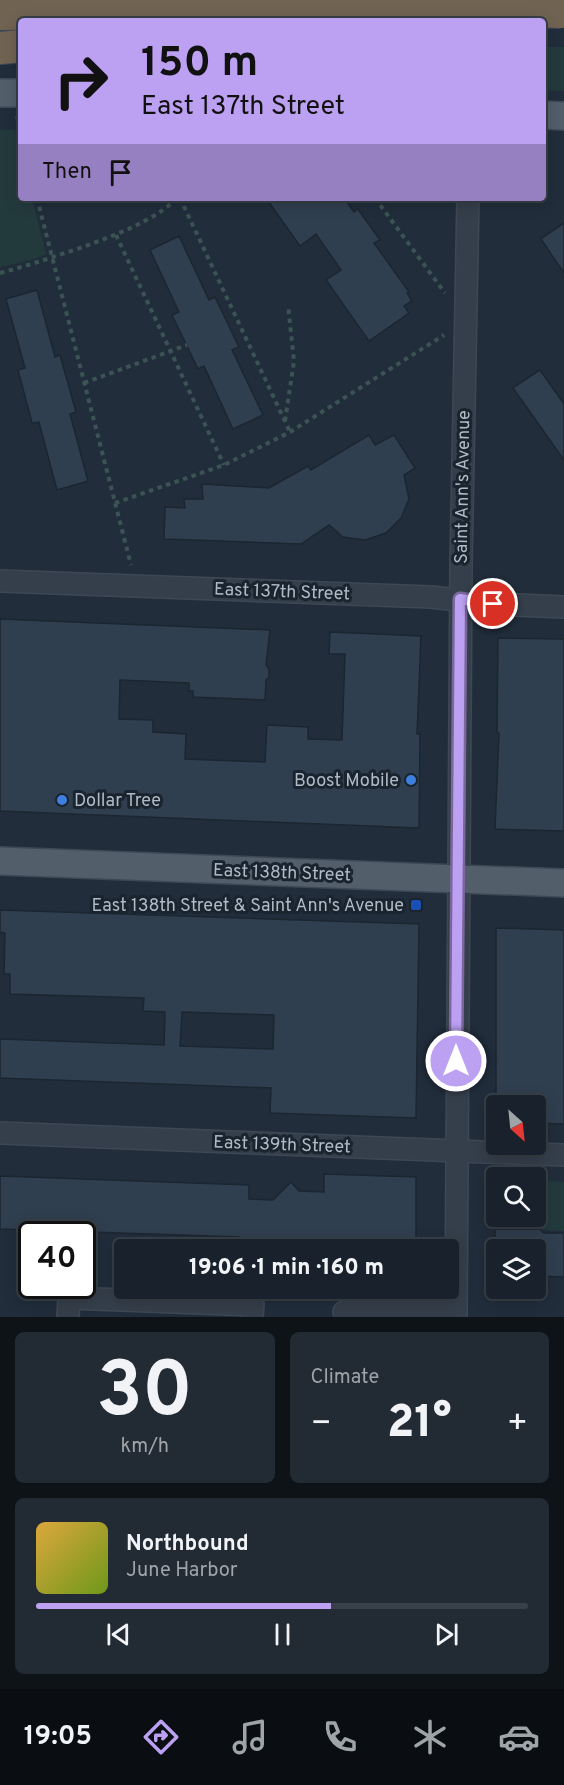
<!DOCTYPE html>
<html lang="en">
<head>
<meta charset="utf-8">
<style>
  body { margin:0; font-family:Overpass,sans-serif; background:#222a34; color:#f1f3f6; height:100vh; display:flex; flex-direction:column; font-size:22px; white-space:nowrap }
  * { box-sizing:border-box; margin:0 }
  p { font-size:20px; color:#9fa4a9 }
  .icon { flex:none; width:33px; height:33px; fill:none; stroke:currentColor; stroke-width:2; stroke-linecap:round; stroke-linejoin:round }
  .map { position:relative; height:1317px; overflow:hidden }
  .side { display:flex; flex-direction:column; gap:15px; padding:15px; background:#0e1318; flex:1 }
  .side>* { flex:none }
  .hud { position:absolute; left:18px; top:18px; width:528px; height:183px; border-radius:6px; box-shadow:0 3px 15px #0003,0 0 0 2px #373f48; background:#bca0f2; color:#111; overflow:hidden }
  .needle { width:39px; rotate:153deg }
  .fabs { position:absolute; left:486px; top:1095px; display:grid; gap:12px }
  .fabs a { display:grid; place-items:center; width:60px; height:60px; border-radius:6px; background:#19222c; box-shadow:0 3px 15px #0003,0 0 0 2px #373f48; font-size:30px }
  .speed { position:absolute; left:18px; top:1221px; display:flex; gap:12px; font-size:30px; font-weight:700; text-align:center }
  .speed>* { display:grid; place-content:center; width:78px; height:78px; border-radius:50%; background:#19222c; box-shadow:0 3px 15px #0003,0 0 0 2px #373f48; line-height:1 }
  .speed .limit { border:3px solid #111; border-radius:9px; background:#fff; color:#111 }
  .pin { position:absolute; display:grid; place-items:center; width:51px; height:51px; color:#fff; margin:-26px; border:3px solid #fff; border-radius:50%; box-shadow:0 2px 6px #0007 }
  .me { position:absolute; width:66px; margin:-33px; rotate:0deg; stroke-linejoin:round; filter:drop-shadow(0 0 4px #0008) }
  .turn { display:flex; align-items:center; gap:21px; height:126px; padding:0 24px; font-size:27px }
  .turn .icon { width:78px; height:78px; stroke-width:2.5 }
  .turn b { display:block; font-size:42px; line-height:51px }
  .then { display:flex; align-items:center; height:57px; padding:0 24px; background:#0003; gap:12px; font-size:22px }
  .big { font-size:45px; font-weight:800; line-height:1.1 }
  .side .tile { flex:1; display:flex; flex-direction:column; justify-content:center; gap:9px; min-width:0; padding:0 21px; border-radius:9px; background:#222a34 }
  .side .dial { align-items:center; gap:0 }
  .dial b { font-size:78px; line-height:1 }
  .song { display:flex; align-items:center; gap:18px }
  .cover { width:72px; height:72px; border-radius:9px; background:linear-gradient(135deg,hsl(40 70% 55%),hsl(80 70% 35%)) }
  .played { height:6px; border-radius:3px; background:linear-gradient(90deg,#bca0f2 60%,#373f48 60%) }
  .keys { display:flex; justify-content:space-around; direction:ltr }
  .heat { display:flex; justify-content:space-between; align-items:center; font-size:33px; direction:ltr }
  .side .tiles { flex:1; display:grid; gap:15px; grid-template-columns:1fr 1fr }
  .tile:last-child { grid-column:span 2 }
  .trip { position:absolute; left:114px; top:1239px; width:345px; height:60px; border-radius:6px; background:#19222c; box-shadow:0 3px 15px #0003,0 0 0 2px #373f48; font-weight:800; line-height:60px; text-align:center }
  .tabs { display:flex; height:96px; justify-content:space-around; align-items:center; background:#0a0e12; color:#9fa4a9 }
  .tabs .icon { width:42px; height:42px }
  .tabs .current { color:#bca0f2 }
  .tabs b { font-size:27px; color:#f1f3f6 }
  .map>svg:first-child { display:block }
  .green { fill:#233a3c }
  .building { fill:#303f4f; stroke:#1c2631; stroke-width:1.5; fill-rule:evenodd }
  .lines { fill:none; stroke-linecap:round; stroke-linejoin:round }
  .minor-casing { stroke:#3e4854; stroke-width:24 }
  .major-casing { stroke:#3e4854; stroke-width:30 }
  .highway-casing { stroke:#404a55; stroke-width:34 }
  .path { stroke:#3c5354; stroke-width:4; stroke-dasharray:4.5 4.5; stroke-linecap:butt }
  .minor { stroke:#353f4b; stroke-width:21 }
  .major { stroke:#535e6b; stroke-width:27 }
  .highway { stroke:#716352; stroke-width:32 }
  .highway-bridge-casing { stroke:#404a55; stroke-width:34; stroke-linecap:butt }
  .highway-bridge { stroke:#716352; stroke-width:32 }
  .route-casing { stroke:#7a689d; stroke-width:15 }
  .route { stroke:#bca0f2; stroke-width:10 }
  .shop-dot { fill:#3f7fe0; stroke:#1a242f; stroke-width:2 }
  .transit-dot { fill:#1a4fb4; stroke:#1a242f; stroke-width:2 }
  .labels { text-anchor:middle; stroke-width:6; stroke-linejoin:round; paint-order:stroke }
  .street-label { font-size:18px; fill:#b0bac7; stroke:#1a242f }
  .poi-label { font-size:18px; fill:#b0bac7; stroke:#1a242f; text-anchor:end }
</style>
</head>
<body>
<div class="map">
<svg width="564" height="1317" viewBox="0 0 564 1317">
  <rect width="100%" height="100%" fill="#212d3b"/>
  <g class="green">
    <polygon points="543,47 564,47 564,91 543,90"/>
    <polygon points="0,130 15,130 21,153 21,198 32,198 46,254 35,259 0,267"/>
    <polygon points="496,1179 496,1216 536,1216 536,1180 564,1182 564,1231 494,1228"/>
  </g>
  <g class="building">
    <polygon points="266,198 344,198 354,212 358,209 380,240 374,243 409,292 407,293 412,301 404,306 409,313 369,341 326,280 341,270 316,234 300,246"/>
    <polygon points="564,223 564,273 541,239"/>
    <polygon points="179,236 209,300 215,297 239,347 232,350 263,415 233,429 204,366 198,369 172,315 179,312 150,250"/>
    <polygon points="37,290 55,357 60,355 76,412 70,414 88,481 57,490 39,422 32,423 18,370 25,368 6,299"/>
    <polygon points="540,370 564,404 564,460 513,388"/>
    <polygon points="369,435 375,445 394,435 415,468 404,475 409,499 401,518 386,533 365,540 343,537 329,525 301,544 164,539 165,507 185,508 184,499 203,499 202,484 269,488 308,466 311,470"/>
    <polygon points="0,619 270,630 266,665 269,669 269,677 266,680 265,700 193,697 193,691 189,691 189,683 120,680 119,719 153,720 153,732 186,734 185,759 265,762 267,725 308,727 308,739 342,740 345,654 329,654 330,632 421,636 417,734 420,734 419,828 0,811"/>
    <polygon points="498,638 564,639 564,831 495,829 499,733 497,733"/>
    <path d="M0,910l419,14 -3,194 -146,-5 1,-25 -271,-10v-39l164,6 1,-33 -22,-1 1,-13 -134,-4v-20h-6l1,-41 -5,-1zM182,1012l92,3 -1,34 -93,-3z"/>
    <polygon points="496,928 564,930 564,1124 536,1123 536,1106 496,1106"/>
    <polygon points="324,1174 416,1177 416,1250 238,1250 239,1237 0,1229 0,1176 249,1185 249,1199 273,1200 291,1182 299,1191 324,1192"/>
    <polygon points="495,1229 540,1229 544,1233 564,1233 564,1277 536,1276 536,1250 495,1250"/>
  </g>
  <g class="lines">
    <defs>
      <g id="minor">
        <polyline points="0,581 431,597 493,604 564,607"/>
        <polyline points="0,1133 564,1155"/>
        <polyline points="344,1312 456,1312"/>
        <polyline points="68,1317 69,1298 253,1305 252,1317"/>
        <polyline points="456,1317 461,565 468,198"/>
      </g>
      <g id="major">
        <polyline points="0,93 21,93"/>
        <polyline points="543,115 564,116"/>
        <polyline points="0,861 564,883"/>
      </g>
      <g id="highway">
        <polyline points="310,2 435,8"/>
        <polyline points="0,14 174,11 331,4"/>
        <polyline points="0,48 21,46"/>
      </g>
    </defs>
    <use href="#minor" class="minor-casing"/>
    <use href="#major" class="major-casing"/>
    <use href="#highway" class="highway-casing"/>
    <g class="path">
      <polyline points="17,116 21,132"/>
      <polyline points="37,198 131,565"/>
      <polyline points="180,198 290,432"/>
      <polyline points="375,198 445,293"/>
      <polyline points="116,235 224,465"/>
      <path d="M0,273c27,-7 53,-16 80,-25 35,-13 70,-25 98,-50"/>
      <polyline points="84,383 187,345"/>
      <polyline points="285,421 294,361 288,305"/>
      <polyline points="115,503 224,465 290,432 444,335"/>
    </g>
    <use href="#minor" class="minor"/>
    <use href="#major" class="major"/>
    <use href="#highway" class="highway"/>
    <defs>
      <polyline id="highway-bridge" points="435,8 561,12"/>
    </defs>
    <use href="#highway-bridge" class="highway-bridge-casing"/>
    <use href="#highway-bridge" class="highway-bridge"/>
  </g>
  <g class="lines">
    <defs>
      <polyline id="route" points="456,1061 460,599 493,604"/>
    </defs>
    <use href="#route" class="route-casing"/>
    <use href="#route" class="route"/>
  </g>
  <g class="shop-dot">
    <circle cx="411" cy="780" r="6"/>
    <circle cx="62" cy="800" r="6"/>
  </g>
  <rect class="transit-dot" x="410" y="899" width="12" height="12" rx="3"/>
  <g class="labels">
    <g class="street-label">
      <text transform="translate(462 487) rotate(-89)" y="6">Saint Ann's Avenue</text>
      <text transform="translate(282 591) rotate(2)" y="6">East 137th Street</text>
      <text transform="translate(282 872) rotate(2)" y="6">East 138th Street</text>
      <text transform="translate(282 1144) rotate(2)" y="6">East 139th Street</text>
    </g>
    <g class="poi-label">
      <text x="399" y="786">Boost Mobile</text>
      <text x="74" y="806" text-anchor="start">Dollar Tree</text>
      <text x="404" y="911">East 138th Street &amp; Saint Ann's Avenue</text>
    </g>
  </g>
</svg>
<div class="fabs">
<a><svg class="needle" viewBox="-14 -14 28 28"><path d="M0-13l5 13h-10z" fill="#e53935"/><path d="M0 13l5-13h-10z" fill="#9fa4a9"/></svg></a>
<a><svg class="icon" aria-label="search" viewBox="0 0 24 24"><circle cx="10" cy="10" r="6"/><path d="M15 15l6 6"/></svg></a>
<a><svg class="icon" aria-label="layers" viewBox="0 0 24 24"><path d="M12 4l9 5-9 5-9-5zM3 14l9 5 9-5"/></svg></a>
</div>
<div class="speed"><div class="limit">40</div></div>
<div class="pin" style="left:493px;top:604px;background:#d93025"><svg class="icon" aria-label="arrive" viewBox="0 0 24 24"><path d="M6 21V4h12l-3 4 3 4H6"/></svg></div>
<svg class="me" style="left:456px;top:1061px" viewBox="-20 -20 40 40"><circle r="17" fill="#bca0f2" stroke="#fff" stroke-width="3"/><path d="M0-11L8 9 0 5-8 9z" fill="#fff"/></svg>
<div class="trip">19:06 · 1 min · 160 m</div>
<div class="hud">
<div class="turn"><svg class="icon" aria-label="right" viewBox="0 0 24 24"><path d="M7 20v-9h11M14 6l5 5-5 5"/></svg><div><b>150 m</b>East 137th Street</div></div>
<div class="then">Then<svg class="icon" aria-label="arrive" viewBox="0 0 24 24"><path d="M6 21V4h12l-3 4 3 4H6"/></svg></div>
</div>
</div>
<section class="side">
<div class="tiles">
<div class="tile dial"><b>30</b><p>km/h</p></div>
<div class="tile"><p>Climate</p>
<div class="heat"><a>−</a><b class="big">21°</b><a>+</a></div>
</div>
<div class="tile">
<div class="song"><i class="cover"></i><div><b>Northbound</b><p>June Harbor</p></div></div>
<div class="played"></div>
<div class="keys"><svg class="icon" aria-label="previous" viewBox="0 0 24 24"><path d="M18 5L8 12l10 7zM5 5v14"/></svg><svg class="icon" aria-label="pause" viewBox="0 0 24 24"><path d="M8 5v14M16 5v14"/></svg><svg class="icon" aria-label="next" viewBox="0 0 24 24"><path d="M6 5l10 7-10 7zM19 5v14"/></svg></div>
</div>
</div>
</section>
<nav class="tabs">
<b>19:05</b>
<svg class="icon current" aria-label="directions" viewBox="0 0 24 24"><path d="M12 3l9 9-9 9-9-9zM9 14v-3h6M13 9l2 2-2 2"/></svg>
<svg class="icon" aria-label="music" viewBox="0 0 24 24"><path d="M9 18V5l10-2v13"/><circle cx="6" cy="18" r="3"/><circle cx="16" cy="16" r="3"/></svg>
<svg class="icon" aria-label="phone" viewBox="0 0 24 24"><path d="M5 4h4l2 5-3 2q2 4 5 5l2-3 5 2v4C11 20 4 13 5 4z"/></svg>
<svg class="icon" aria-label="climate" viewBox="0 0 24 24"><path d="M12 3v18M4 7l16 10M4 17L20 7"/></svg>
<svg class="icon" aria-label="car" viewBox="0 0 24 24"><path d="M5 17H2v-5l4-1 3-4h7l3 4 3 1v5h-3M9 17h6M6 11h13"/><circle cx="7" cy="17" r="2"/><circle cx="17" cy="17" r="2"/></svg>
</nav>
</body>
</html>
